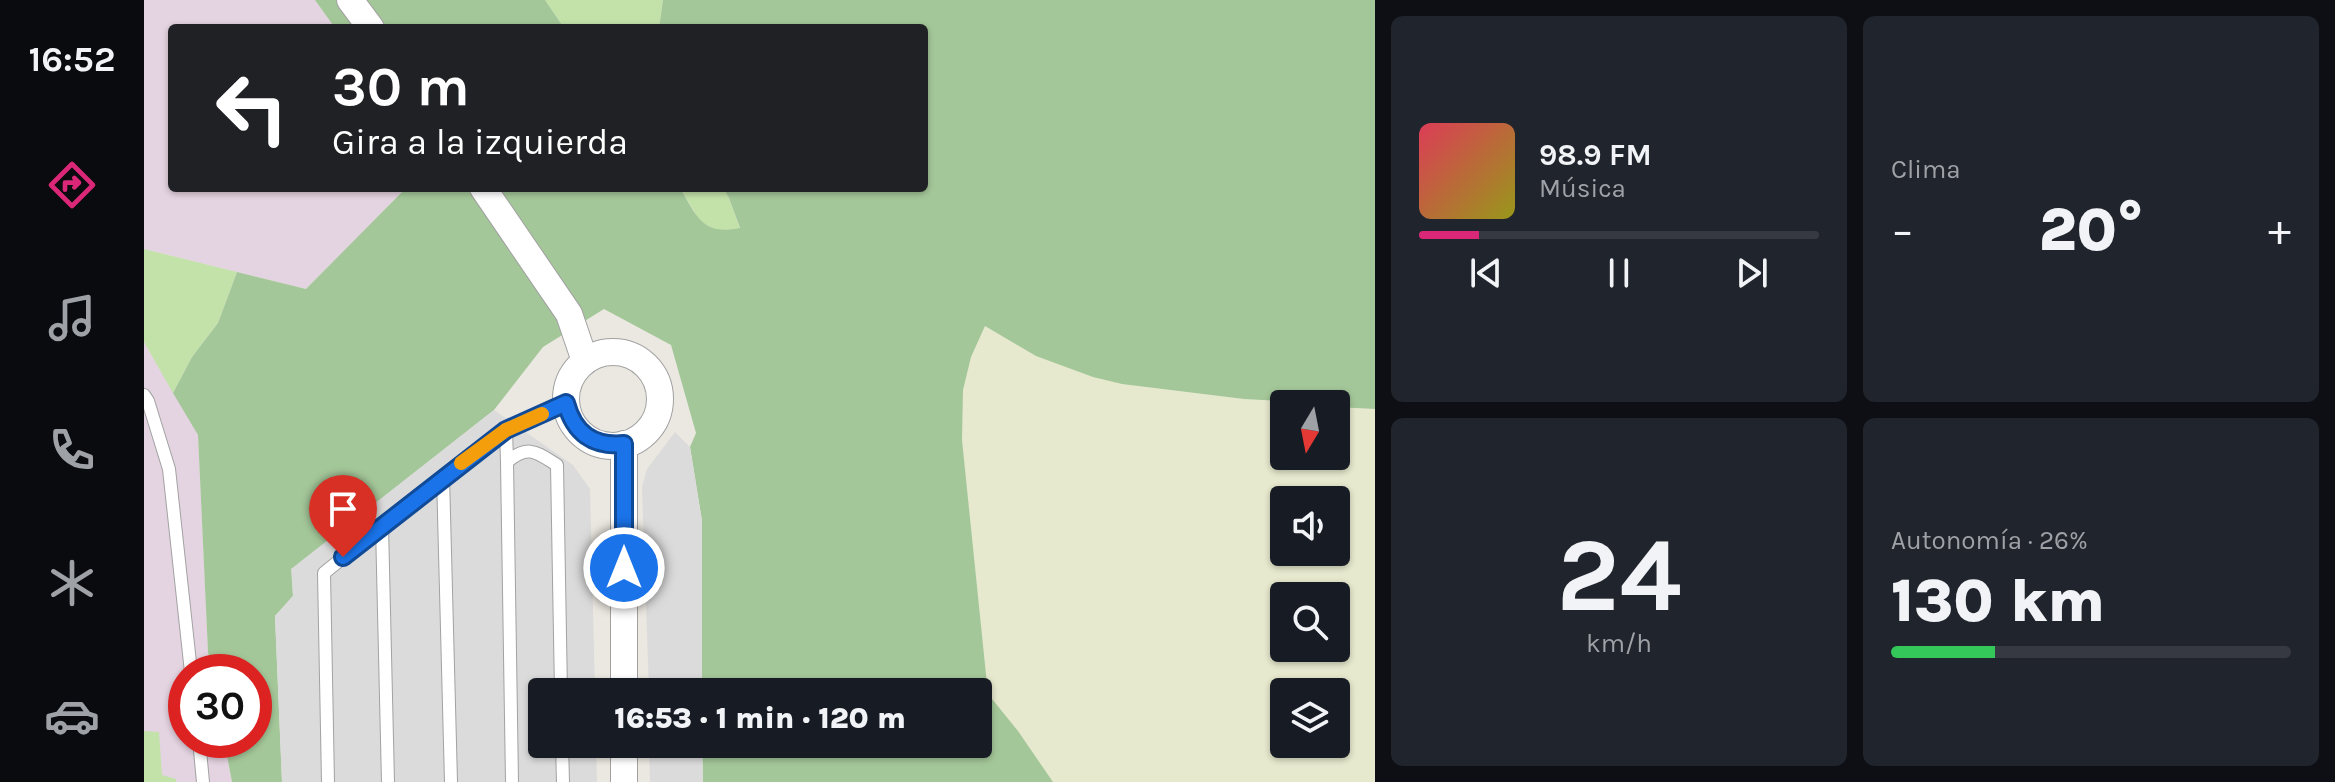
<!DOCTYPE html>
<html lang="es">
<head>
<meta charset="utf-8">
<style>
  body { margin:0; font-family:Karla,sans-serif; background:#20242c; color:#f1f3f6; height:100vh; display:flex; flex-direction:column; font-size:30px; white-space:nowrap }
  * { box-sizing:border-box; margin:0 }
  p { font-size:26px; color:#9ea1a6 }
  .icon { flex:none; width:44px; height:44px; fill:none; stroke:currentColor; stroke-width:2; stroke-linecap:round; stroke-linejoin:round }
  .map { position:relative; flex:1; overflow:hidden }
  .panel { display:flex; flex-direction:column; gap:16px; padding:16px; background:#0d0f14; width:960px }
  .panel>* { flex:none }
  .hud { position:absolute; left:24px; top:24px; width:760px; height:168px; border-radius:8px; box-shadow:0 2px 6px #0004; background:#202124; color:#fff; overflow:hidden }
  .needle { width:52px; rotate:190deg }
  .controls { position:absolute; left:1126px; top:390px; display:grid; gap:16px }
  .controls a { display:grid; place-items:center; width:80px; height:80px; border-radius:8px; background:#171b24; box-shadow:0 2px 6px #0004; font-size:40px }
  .speed { position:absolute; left:24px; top:654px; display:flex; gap:16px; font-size:40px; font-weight:700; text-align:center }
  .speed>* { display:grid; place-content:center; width:104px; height:104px; border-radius:50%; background:#171b24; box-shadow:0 2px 6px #0004; line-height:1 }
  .speed .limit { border:12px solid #d22; background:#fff; color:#111 }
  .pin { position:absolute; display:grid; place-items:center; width:68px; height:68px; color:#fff; margin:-82px -34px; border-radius:50% 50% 50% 0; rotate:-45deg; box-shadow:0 0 8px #0007 }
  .pin .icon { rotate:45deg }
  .me { position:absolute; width:88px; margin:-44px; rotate:0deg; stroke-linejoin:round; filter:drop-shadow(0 0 6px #0008) }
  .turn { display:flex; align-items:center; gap:28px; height:168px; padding:0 32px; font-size:36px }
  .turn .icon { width:104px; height:104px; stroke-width:2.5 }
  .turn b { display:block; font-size:56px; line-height:68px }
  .big { font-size:60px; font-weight:800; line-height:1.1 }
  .panel .tile { flex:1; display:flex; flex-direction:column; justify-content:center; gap:12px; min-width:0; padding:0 28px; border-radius:12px; background:#20242c }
  .panel .dial { align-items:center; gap:0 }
  .dial b { font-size:104px; line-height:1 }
  .song { display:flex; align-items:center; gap:24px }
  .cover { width:96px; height:96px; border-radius:12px; background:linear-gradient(135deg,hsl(350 70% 55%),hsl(60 70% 35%)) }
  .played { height:8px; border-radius:4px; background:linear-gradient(90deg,#db2777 15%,#363941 15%) }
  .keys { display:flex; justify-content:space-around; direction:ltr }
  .heat { display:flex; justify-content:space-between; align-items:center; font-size:44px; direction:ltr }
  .charge { height:12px; border-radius:6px; background:linear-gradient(90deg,#34c759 26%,#363941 0) }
  .panel .tiles { flex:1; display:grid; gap:16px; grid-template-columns:repeat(2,1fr) }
  .trip { position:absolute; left:384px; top:678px; width:464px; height:80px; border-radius:8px; background:#171b24; box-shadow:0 2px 6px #0004; font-weight:800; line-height:80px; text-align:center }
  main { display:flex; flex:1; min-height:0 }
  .tabs { display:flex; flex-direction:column; width:144px; justify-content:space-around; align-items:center; background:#090b0e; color:#9ea1a6 }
  .tabs .icon { width:56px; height:56px }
  .tabs .active { color:#db2777 }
  .tabs b { font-size:36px; color:#f1f3f6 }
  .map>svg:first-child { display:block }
  .industrial { fill:#e4d3e0 }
  .farmland { fill:#e6e9cd; fill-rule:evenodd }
  .grass { fill:#c3e2aa }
  .forest { fill:#a4c799 }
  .parking { fill:#dbdbdb }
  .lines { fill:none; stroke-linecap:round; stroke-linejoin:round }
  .lane-casing { stroke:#a2a2a2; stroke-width:14 }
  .street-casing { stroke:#a2a2a2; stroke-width:28 }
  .lane { stroke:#fff; stroke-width:12 }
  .street { stroke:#fff; stroke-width:26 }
  .route-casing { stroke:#114b97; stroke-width:20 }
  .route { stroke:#1a73e8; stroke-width:14 }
  .slow { stroke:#f59e0b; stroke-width:14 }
</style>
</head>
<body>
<main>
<nav class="tabs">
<b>16:52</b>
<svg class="icon active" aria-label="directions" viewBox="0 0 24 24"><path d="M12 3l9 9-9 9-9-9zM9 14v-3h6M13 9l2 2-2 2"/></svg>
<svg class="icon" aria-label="music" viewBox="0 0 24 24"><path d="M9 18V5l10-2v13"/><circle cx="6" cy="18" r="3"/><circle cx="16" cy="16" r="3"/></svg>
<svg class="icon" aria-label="phone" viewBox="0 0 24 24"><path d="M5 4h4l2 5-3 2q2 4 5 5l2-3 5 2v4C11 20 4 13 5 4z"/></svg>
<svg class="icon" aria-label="climate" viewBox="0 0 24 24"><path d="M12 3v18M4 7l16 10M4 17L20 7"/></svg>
<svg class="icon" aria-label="car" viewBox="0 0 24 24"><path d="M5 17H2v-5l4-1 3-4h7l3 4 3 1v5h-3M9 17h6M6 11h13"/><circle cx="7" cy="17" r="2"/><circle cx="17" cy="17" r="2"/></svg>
</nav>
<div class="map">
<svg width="1231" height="782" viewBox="0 0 1231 782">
  <rect width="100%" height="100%" fill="#ebe8e1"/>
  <g class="industrial">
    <polygon points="0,0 171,0 191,28 28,28 28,188 262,188 162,289 0,249"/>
    <polygon points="0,342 54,435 64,652 68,672 42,672 42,740 80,740 88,782 0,782"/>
  </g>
  <path class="farmland" d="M841,326l51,30 86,28 122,15 75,5h-35v52h52v-49l39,2v373h-322l-35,-51 -30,-36 -26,-255 1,-50 8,-33zM1140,500h52v52h-52zM1140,596h52v52h-52zM1140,692h52v52h-52z"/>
  <g class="grass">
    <polygon points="401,0 519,0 515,28 420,28"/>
    <polygon points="536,188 579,188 585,198 596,229 575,232 556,221"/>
    <polygon points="0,249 93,272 74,323 48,357 29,393 0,342"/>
    <polygon points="0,731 15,732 18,775 32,779 32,782 0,782"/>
  </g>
  <g class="forest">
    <polygon points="171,0 401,0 420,28 191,28"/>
    <path d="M519,0h712v409l-39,-2v-3l-92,-5 -122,-15 -29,-7 -57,-21 -51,-30 -14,31 -8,33 -1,50 26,254 30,37 35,51h-350l-1,-38h276v-52h-276v-171l-12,-74 6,-14 -25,-88 -67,-36 -61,38 -49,63 -202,159 1,27 -18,20 7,166h-50l-8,-42h30v-68h-42l-4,-20 -10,-217 -25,-42 19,-36 26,-34 19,-51 69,17 100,-101h274c17,28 22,48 60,40l-11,-30 -6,-10h201v-160h-265z"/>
  </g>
  <g class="parking">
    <polygon points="350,410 429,465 446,489 451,692 398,692 398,744 452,744 453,782 138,782 131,616 149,596 147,569"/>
    <polygon points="531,432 546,447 558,521 558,692 505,692 498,487 503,469"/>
    <polygon points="505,744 558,744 559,782 506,782"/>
  </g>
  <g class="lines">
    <defs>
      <g id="lane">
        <polyline points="0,395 4,401 25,469 47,672"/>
        <polyline points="362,430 363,462"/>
        <polyline points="55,740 59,782"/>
        <polyline points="418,744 419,782"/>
        <polyline points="184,782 180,573 238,526"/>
        <polyline points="244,782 238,526 299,476"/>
        <polyline points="307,782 299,476 362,430 422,403"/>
        <path d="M368,782l-5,-320c21,-18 29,-10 50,3l4,227"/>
      </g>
      <g id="street">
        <polyline points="206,0 227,28"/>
        <polyline points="339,188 425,314 441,361"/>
        <circle cx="469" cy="399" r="47"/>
        <polyline points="480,444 480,692"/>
        <polyline points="480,744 480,782"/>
      </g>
    </defs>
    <use href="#lane" class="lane-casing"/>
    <use href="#street" class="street-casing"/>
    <use href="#lane" class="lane"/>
    <use href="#street" class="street"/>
  </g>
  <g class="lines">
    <defs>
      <path id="route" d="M199,557l163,-127 60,-27c8,30 27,44 58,41v124"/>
    </defs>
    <use href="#route" class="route-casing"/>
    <use href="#route" class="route"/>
    <polyline class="slow" points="317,463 362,430 398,414"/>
  </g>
</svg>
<div class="controls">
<a><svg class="needle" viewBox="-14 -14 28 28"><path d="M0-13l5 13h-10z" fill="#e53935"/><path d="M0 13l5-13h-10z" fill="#9ea1a6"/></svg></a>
<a><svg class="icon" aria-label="sound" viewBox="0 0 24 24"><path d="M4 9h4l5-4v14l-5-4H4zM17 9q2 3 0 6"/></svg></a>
<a><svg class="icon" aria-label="search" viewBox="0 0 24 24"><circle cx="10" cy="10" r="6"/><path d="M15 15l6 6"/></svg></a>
<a><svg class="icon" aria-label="layers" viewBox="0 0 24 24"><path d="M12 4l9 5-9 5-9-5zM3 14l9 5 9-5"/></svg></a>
</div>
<div class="speed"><div class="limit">30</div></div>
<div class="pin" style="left:199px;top:557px;background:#d93025"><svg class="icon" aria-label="arrive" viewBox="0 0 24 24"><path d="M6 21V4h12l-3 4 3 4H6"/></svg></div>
<svg class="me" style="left:480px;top:568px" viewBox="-20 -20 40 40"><circle r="17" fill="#1a73e8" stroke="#fff" stroke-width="3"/><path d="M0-11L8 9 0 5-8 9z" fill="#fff"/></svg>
<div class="trip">16:53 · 1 min · 120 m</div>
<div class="hud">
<div class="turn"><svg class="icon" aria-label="left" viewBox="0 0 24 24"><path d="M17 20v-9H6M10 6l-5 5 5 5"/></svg><div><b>30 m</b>Gira a la izquierda</div></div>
</div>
</div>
<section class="panel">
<div class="tiles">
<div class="tile">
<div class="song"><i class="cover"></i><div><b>98.9 FM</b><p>Música</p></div></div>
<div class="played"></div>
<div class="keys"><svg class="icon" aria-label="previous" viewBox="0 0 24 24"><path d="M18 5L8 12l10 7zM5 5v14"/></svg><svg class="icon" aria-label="pause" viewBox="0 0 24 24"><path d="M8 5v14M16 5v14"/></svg><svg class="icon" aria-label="next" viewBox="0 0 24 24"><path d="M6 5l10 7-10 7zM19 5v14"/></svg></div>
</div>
<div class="tile"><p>Clima</p>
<div class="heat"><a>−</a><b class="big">20°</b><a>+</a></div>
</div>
<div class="tile dial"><b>24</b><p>km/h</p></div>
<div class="tile"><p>Autonomía · 26%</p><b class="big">130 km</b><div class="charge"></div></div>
</div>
</section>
</main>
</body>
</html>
